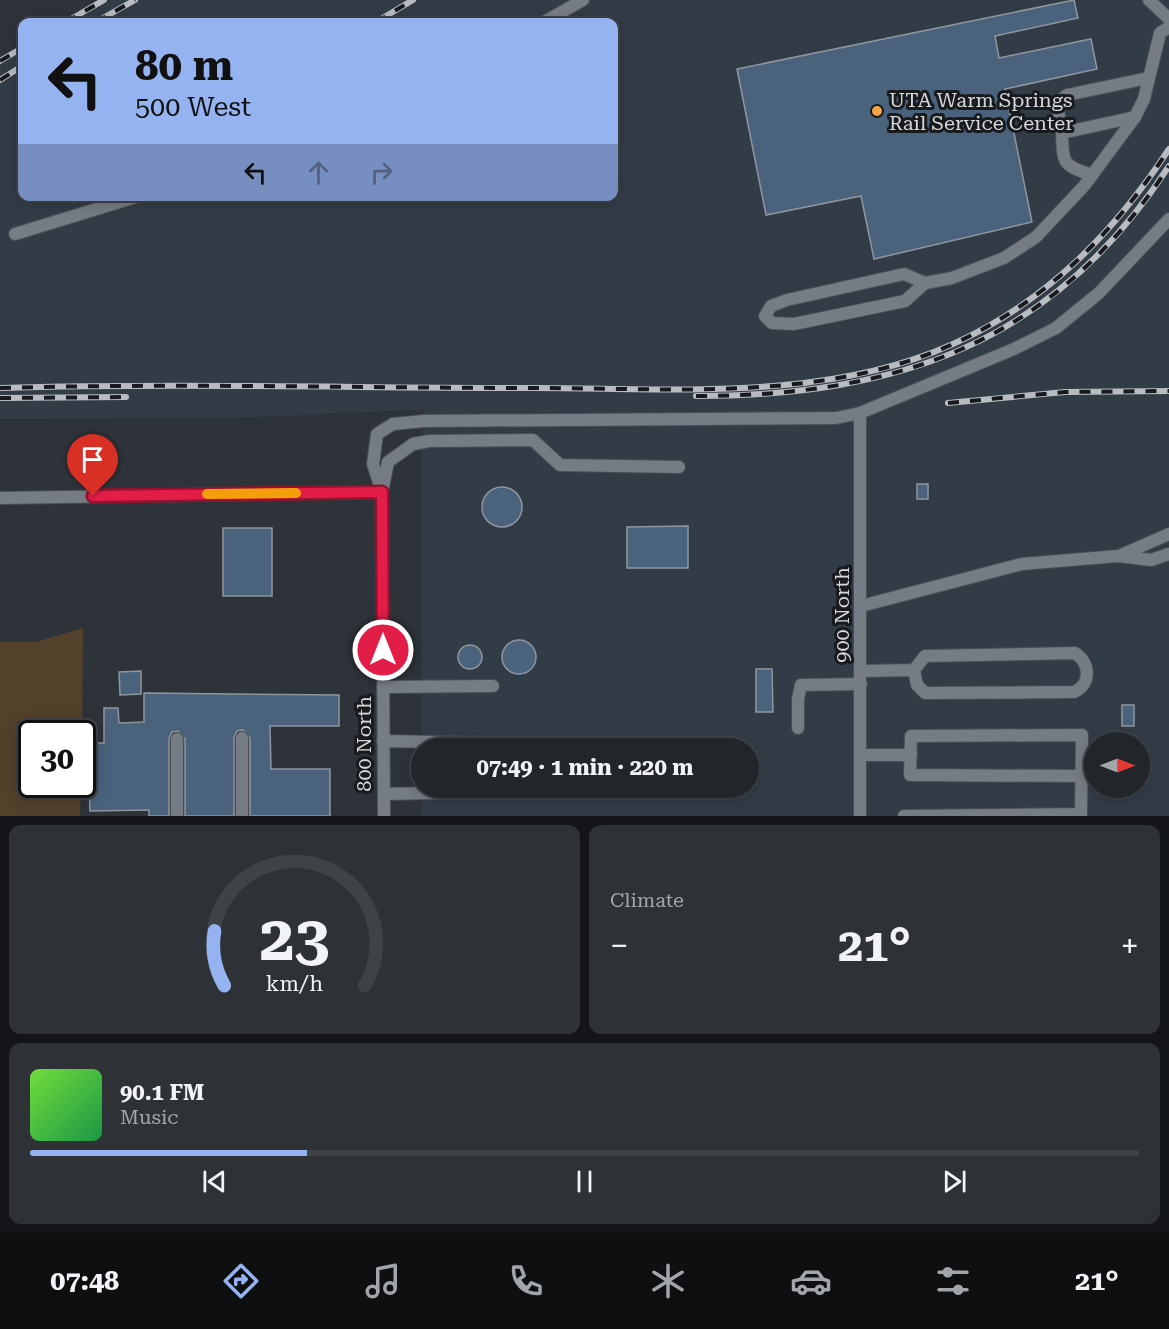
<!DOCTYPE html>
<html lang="en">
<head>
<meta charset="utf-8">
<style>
  body { margin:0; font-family:"Roboto Serif",serif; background:#2e3237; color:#f1f3f6; height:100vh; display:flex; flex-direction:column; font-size:22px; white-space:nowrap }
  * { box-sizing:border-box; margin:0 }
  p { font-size:20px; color:#a2a5a9 }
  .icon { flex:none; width:33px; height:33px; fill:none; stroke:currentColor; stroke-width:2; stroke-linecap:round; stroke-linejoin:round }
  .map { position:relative; height:816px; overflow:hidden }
  .sheet { display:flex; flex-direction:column; gap:9px; padding:9px; background:#131518; flex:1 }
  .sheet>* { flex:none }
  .top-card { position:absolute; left:18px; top:18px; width:600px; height:183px; border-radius:12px; box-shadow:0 3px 15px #0003,0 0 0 2px #3f4347; background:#95b2f1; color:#111; overflow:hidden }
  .needle { width:39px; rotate:90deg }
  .controls { position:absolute; left:1084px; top:732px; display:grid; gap:12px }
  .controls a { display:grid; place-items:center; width:66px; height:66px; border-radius:50%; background:#22262b; box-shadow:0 3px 15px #0003,0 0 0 2px #3f4347; font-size:30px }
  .speed { position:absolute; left:18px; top:720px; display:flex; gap:12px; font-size:30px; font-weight:700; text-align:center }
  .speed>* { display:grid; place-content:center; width:78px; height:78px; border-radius:50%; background:#22262b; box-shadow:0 3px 15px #0003,0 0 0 2px #3f4347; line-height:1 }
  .speed .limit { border:3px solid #111; border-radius:9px; background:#fff; color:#111 }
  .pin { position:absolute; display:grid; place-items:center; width:51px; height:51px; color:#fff; margin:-62px -26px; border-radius:50% 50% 50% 0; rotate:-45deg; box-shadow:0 0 6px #0007 }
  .pin .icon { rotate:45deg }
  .me { position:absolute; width:66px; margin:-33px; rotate:0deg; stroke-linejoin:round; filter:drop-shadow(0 0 4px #0008) }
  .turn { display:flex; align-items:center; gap:21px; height:126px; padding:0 18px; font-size:27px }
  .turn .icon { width:78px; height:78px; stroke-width:2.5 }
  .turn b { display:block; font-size:42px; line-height:51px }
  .lanes { display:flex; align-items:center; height:57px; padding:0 18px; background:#0003; justify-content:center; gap:30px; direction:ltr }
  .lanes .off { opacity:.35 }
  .big { font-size:45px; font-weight:700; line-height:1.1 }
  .sheet .tile { flex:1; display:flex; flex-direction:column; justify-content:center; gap:9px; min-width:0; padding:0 21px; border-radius:12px; background:#2e3237 }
  .sheet .dial { align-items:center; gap:0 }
  .dial svg { height:156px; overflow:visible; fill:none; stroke:#3f4347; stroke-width:7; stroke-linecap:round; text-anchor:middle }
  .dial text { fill:#f1f3f6; stroke:none }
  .song { display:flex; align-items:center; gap:18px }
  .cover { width:72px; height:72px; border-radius:9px; background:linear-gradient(135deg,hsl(100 70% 55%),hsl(140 70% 35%)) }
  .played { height:6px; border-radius:3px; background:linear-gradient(90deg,#95b2f1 25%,#3f4347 25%) }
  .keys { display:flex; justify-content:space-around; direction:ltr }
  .heat { display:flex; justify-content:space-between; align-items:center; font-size:33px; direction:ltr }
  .sheet .tiles { flex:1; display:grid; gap:9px; grid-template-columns:1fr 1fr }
  .tile:last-child { grid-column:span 2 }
  .trip { position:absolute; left:411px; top:738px; width:348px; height:60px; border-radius:30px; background:#22262b; box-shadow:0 3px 15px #0003,0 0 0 2px #3f4347; font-weight:700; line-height:60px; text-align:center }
  .tab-bar { display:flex; height:96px; justify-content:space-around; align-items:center; background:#0e0f11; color:#a2a5a9 }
  .tab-bar .icon { width:42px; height:42px }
  .tab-bar .current { color:#95b2f1 }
  .tab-bar b { font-size:27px; color:#f1f3f6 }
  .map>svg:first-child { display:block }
  .built { fill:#323c47; fill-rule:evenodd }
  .green { fill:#54412c }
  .building { fill:#4a627b; stroke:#90969e; stroke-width:1.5 }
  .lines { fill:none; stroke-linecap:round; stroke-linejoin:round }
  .minor-casing { stroke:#4b4f55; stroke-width:14 }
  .minor { stroke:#767c83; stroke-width:12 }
  .rail-casing { stroke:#b8bcc1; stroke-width:6 }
  .rail { stroke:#181a1d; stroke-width:4; stroke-dasharray:11; stroke-linecap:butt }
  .route-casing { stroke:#92132f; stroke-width:15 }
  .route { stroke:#e11d48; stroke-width:10 }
  .slow { stroke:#f59e0b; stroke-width:10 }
  .poi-dot { fill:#f4a443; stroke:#181a1d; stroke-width:2 }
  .labels { text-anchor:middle; stroke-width:6; stroke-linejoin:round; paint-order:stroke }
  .poi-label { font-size:20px; fill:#d5d9dd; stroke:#181a1d; text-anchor:start }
  .street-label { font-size:20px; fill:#d5d9dd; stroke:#181a1d }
</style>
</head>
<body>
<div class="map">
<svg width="1169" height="816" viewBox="0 0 1169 816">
  <rect width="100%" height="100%" fill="#2d3339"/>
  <path class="built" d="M111,0h1058v816h-747v-28h326v-40h-326v-316l3,-23 -165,8 -260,2v-354l22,-13v144h592v-174h-541zM1095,742h45v46h-45z"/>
  <polygon class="green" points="83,628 82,733 32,734 32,784 81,785 80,816 0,816 0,642 36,642"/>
  <g class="building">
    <polygon points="1074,0 1078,18 995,36 999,58 1091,39 1097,69 1005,89 1032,222 874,259 861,196 766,215 737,69"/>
    <rect x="917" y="484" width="11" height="15"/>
    <circle cx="502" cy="507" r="20"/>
    <polygon points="688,526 688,568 627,568 627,527"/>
    <rect x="223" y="528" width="49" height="68"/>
    <circle cx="519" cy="657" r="17"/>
    <circle cx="470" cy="657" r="12"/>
    <polygon points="756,669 772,669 773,712 756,712"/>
    <polygon points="141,671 141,694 120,695 119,672"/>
    <polygon points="144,693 339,695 339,726 270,726 271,769 330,769 330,816 250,816 250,738 243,730 237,731 234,738 234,816 185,816 185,739 178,731 172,732 169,739 169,816 149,816 149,810 90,811 88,743 104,743 104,708 118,708 119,723 144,722"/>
    <rect x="1122" y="705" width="12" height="21"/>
  </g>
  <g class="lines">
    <defs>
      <g id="minor">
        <polyline points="1149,0 1169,19"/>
        <polyline points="544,22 583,0"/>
        <polyline points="1135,117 1062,133 1057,104 1067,95 1148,78"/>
        <path d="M1062,133c1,32 1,32 30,42"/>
        <polyline points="15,234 139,196"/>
        <polyline points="925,283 904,274 787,300 771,306 765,316 772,323 794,324 905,301 925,283 952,278 1004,258 1036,237 1084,186 1135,117 1144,99 1160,33 1169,27"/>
        <polyline points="860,413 860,816"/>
        <polyline points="382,492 373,464 377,434 393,424 424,421 836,418 860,413 1014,349 1056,328 1099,293 1169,219"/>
        <polyline points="0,498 382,492"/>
        <polyline points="1119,556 1169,534"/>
        <polyline points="861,606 1022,564 1118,556 1151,560 1169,554"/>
        <path d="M861,671l53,-1 11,-14 150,-3c15,10 17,31 -1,39l-149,1 -8,-8 -3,-15"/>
        <polyline points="383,687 493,686"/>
        <polyline points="798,728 798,699 801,685 861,684"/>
        <polyline points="242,738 242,816"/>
        <polyline points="177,739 177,816"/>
        <polyline points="383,741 489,743"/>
        <polyline points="860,755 911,755"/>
        <polyline points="384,794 489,792"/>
        <polyline points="384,816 382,492 388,462 413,444 429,441 533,440 560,465 679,467"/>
        <polyline points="904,816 1081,814 1082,735 911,736 910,775 1082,776"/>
      </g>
    </defs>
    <use href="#minor" class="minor-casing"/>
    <use href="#minor" class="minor"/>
    <defs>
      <g id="rail">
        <polyline points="66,22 104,0"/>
        <polyline points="96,22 135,0"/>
        <polyline points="376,22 413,0"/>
        <polyline points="0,61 22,48"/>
        <polyline points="0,80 22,66"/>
        <path d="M0,388c178,-5 357,0 536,0 137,0 288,14 417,-44 93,-42 161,-111 216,-195"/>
        <path d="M696,396c203,0 358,-53 473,-230"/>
        <polyline points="0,398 126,397"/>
        <polyline points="948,403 1065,392 1169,391"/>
      </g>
    </defs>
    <use href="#rail" class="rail-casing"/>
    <use href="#rail" class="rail"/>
  </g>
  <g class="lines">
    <defs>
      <polyline id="route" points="93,496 382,492 383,650"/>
    </defs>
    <use href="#route" class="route-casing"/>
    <use href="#route" class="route"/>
    <polyline class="slow" points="207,494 296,493"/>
  </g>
  <circle class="poi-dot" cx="877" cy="111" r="6"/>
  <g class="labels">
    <g class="poi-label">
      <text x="889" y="107">UTA Warm Springs<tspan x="889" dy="23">Rail Service Center</tspan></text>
    </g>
    <g class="street-label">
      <text transform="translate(842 615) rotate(-90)" y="7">900 North</text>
      <text transform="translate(364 744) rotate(-90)" y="7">800 North</text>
    </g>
  </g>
</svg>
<div class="controls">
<a><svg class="needle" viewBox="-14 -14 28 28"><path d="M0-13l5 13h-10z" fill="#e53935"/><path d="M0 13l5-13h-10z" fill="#a2a5a9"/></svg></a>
</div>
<div class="speed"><div class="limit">30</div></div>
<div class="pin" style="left:93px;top:496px;background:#d93025"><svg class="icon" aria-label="arrive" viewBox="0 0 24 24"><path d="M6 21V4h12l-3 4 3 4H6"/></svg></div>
<svg class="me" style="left:383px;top:650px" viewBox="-20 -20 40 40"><circle r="17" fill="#e11d48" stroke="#fff" stroke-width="3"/><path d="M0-11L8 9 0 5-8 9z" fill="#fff"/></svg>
<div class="trip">07:49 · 1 min · 220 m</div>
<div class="top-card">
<div class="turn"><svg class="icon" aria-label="left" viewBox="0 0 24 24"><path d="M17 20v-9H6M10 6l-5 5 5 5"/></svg><div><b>80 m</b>500 West</div></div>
<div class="lanes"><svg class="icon" aria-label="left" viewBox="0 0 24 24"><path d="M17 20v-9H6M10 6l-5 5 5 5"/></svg><svg class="icon off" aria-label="ahead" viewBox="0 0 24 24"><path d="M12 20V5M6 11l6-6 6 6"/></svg><svg class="icon off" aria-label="right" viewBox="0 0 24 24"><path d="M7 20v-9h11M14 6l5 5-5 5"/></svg></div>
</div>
</div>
<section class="sheet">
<div class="tiles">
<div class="tile dial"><svg viewBox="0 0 100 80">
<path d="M14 69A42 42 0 1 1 86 69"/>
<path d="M14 69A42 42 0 0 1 9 41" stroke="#95b2f1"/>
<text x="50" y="56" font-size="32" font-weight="700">23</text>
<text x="50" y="72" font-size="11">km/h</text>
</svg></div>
<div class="tile"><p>Climate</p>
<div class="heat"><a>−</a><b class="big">21°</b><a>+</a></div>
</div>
<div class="tile">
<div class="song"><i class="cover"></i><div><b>90.1 FM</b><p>Music</p></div></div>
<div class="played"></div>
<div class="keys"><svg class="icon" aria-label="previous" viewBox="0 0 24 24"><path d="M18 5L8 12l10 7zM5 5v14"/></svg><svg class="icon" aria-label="pause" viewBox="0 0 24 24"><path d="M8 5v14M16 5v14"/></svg><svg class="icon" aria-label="next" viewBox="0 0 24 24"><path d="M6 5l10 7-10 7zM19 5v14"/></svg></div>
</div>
</div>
</section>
<nav class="tab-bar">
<b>07:48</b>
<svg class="icon current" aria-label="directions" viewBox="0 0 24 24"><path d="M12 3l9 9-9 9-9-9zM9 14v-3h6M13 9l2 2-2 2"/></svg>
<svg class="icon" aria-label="music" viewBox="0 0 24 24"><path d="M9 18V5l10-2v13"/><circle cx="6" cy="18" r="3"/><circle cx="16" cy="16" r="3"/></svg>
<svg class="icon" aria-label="phone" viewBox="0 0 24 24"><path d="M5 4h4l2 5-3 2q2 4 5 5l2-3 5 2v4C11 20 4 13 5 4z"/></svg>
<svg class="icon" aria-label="climate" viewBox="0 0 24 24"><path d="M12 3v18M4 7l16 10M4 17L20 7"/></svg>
<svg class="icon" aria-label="car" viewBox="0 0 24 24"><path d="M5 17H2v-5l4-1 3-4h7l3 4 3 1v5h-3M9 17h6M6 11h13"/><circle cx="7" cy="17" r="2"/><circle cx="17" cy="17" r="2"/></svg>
<svg class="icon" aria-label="filters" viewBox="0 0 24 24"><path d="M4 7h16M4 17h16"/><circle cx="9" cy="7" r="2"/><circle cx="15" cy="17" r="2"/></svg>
<b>21°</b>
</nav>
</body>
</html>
